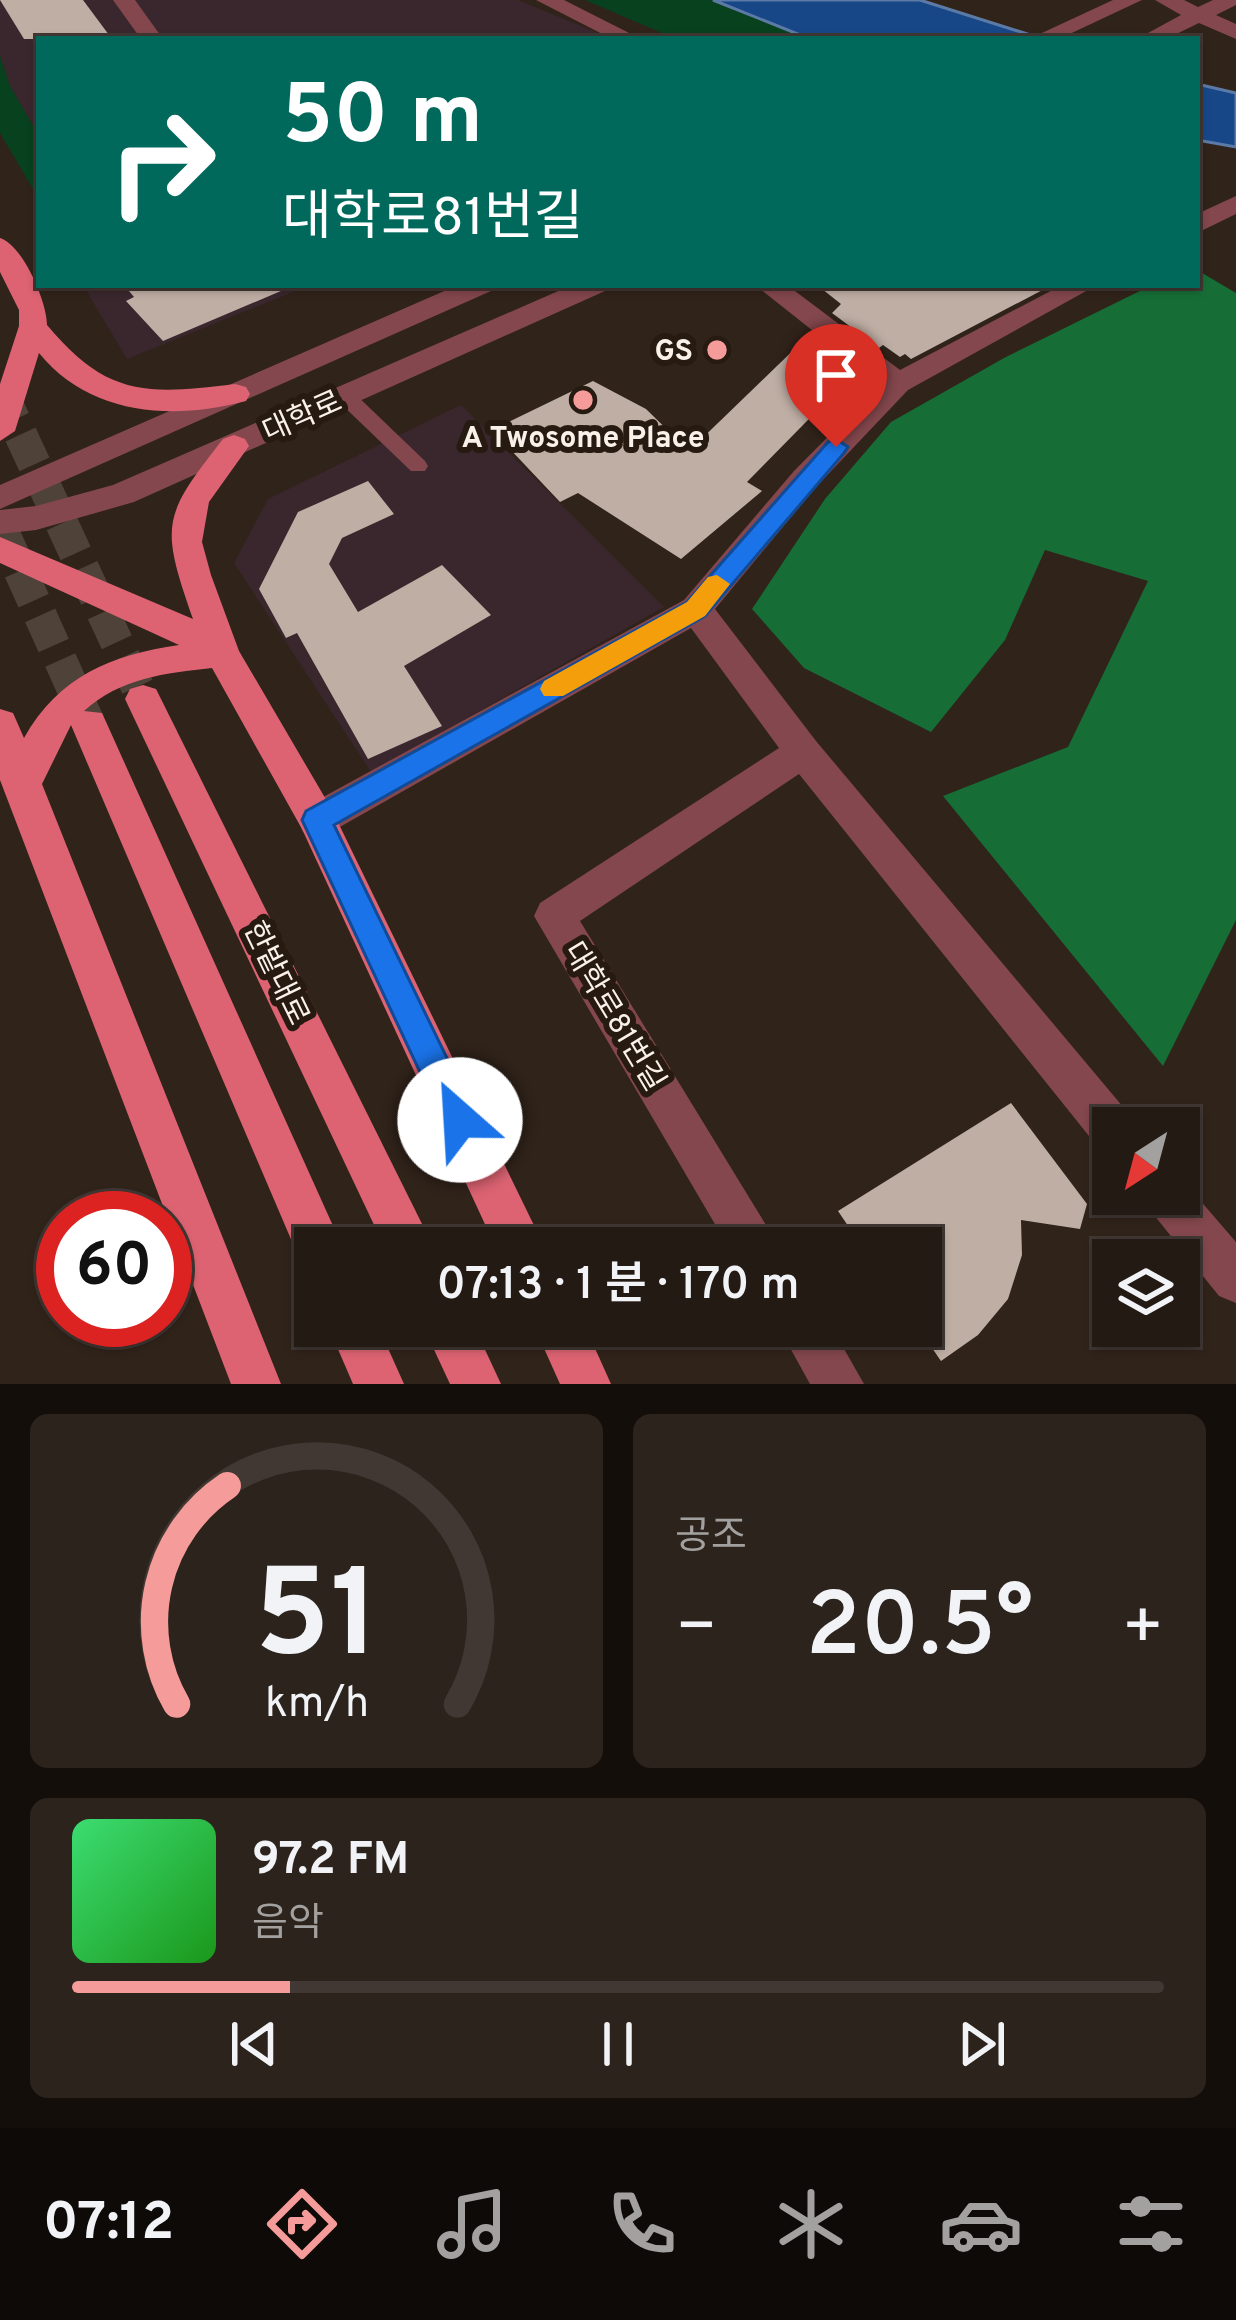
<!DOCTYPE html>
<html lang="ko">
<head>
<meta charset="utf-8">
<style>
  body { margin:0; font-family:Overpass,"Noto Sans KR",sans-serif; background:#2c231d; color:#f1f3f6; height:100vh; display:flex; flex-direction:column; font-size:45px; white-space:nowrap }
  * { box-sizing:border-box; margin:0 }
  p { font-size:39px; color:#a3a1a0 }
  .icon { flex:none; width:66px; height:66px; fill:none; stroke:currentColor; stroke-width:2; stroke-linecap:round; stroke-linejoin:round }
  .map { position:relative; height:1384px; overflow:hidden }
  .drawer { display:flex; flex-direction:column; gap:30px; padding:30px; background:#140e0b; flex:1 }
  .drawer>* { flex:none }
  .top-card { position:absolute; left:36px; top:36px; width:1164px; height:252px; border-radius:0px; box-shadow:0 3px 9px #0004,0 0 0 3px #413834; background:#00695c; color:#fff; overflow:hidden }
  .needle { width:78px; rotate:216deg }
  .buttons { position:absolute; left:1092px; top:1107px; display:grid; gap:24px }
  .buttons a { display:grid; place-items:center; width:108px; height:108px; border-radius:0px; background:#241a14; box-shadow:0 3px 9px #0004,0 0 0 3px #413834; font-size:60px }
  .speed { position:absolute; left:36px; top:1191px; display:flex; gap:24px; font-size:60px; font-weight:700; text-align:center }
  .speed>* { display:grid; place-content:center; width:156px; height:156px; border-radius:50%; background:#241a14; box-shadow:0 3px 9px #0004,0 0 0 3px #413834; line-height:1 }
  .speed .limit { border:18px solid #d22; background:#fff; color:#111 }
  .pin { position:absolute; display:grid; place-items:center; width:102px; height:102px; color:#fff; margin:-123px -51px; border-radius:50% 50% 50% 0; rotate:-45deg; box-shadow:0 0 12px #0007 }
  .pin .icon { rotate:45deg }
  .me { position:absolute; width:132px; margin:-66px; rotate:334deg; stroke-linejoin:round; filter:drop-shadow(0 0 9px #0008) }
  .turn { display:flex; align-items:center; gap:42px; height:252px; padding:0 48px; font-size:54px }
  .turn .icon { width:156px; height:156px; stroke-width:2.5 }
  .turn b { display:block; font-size:84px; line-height:102px }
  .big { font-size:90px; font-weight:600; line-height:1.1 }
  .drawer .tile { flex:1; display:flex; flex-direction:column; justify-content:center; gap:18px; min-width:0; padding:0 42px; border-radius:18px; background:#2c231d }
  .drawer .dial { align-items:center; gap:0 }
  .dial svg { height:312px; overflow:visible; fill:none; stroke:#413834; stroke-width:7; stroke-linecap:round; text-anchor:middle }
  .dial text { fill:#f1f3f6; stroke:none }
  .song { display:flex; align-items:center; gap:36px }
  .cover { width:144px; height:144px; border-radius:18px; background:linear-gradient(135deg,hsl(140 70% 55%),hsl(120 70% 35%)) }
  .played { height:12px; border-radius:6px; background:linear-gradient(90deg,#f59b99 20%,#413834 20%) }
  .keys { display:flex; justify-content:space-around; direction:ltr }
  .heat { display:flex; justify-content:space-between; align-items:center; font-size:66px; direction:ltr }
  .drawer .tiles { flex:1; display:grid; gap:30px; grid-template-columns:1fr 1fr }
  .tile:last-child { grid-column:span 2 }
  .trip { position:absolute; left:294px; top:1227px; width:648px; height:120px; border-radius:0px; background:#241a14; box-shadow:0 3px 9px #0004,0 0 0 3px #413834; font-weight:600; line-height:120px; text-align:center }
  .tabs { display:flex; height:192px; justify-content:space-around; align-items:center; background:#0e0a08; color:#a3a1a0 }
  .tabs .icon { width:84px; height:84px }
  .tabs .current { color:#f59b99 }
  .tabs b { font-size:54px; color:#f1f3f6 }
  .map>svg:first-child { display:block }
  .commercial { fill:#3a272e }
  .green { fill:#08411d }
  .forest { fill:#166e36 }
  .water { fill:#184788; stroke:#5c7aa6; stroke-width:3 }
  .building { fill:#bfaea4 }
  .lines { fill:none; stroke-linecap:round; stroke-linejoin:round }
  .primary-tunnel { stroke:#4e4239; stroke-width:33; stroke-dasharray:33 16; stroke-linecap:butt }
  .service { fill:#83474d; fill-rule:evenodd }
  .minor { fill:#83474d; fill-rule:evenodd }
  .tertiary { fill:#83474d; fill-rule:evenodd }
  .primary { fill:#dd6372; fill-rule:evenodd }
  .route { fill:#1a73e8; stroke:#114b97; stroke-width:3 }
  .slow { fill:#f59e0b }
  .poi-dot { fill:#f59b99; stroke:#261a11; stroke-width:4.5 }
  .labels { text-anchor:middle; stroke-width:12; stroke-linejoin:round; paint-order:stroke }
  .poi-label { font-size:30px; font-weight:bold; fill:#faf1eb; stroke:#261a11; text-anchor:end }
  .street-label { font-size:30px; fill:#faf1eb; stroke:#261a11 }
</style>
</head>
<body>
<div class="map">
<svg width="1236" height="1384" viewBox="0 0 1236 1384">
  <rect width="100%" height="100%" fill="#30231a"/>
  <g class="commercial">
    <polygon points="0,0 518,0 613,39 39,39 39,136 10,86 0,56"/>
    <polygon points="83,285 310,285 127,359"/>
    <polygon points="461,405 664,607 371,772 234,563 268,499"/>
  </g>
  <g class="green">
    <polygon points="585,0 713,0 810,39 676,39"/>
    <polygon points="0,56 10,86 39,136 39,199 0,133"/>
  </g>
  <polygon class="forest" points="1197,270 1236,293 1236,920 1163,1066 943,796 1068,747 1148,581 1045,550 1005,640 931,732 804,668 752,609 825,499 891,422 1004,358 1152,285 1197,285"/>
  <g class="water">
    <polygon points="713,0 920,0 1043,39 810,39"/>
    <polygon points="1197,84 1236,93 1236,147 1197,140"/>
  </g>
  <g class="building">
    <polygon points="0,0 83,0 112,39 24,39"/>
    <polygon points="124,285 295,285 163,341 126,301 134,297"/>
    <polygon points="817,285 1052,285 911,359 905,354 900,357 883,345 879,348 832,313 841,304"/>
    <polygon points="810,334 856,371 747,482 762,491 681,559 578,493 560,502 492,430 593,381 646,409 689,451"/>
    <polygon points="368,481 394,514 342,538 329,564 358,612 442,565 491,615 404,666 442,726 368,759 297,633 286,638 259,589 298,512"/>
    <polygon points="1011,1103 1087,1204 1080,1229 1021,1220 1022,1255 1008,1299 978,1335 941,1361 921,1332 921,1248 863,1248 838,1211"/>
  </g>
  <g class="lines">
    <g class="primary-tunnel">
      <polyline points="0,390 143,699"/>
      <polyline points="0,526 89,724"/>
    </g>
    <polygon class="service" points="345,389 352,391 425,461 428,466 425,471 411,471 338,401 335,396"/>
    <g class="minor">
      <polygon points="113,0 135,0 163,39 141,39"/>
      <polygon points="536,0 564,0 641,39 612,39"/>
      <polygon points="1236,196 1236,214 1197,233 1197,214"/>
      <polygon points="755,285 787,285 900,370 1062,285 1097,285 908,390 816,487 715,609 816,741 1129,1114 1135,1128 1113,1128 1113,1153 1097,1146 799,774 580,921 780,1248 729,1248 534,916 540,903 779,748 691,628 331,832 317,837 303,832 298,820 303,808 684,600 794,471 880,384"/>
      <polygon points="1179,1176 1236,1242 1236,1303 1219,1296 1150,1210 1143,1194 1179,1194"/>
      <polygon points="778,1326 831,1326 864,1384 810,1384"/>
    </g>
    <g class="tertiary">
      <polygon points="1113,0 1142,0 1059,39 1029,39"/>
      <polygon points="1155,0 1184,0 1198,7 1213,0 1236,0 1236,5 1216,15 1236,24 1236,39 1199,23 1166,39 1137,39 1181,15"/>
      <polygon points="458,285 495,285 491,291 0,509 0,485"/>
      <polygon points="572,285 609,285 605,291 134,502 36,530 0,534 0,510 36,506 113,485"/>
    </g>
    <g class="primary">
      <path d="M0,238c23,7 47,64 47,87 60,72 100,70 188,59l11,3 4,7 -4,7c-74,20 -157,14 -207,-48l-24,78 -15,10v-57l19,-58v-16l-19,-38z"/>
      <path d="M234,435l11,4 4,7 -40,56 -7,40 9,33 28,76 92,157 214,440h-49l-194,-419 -90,-161c-46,5 -92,10 -128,43l18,2 5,11 236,524h-28v22l-13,-5 -231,-540 -29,59 239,600h-50l-231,-604v-71l13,4 11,25c35,-62 87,-83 155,-93l-179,-82v-26l193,82c-33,-95 -31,-102 30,-180z"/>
      <polygon points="143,685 156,689 161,699 434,1248 385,1248 125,699 130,689"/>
      <polygon points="328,1326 378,1326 404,1384 353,1384"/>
      <polygon points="423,1326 474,1326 501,1384 450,1384"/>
      <polygon points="534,1326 585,1326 611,1384 560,1384"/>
    </g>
  </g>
  <polygon class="route" points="836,439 848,447 844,453 705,616 334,825 477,1120 472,1132 460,1137 448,1132 302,820 306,811 687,602 828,442"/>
  <polygon class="slow" points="717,575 730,584 705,616 563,696 544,696 540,689 544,681 687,602 708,577"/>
  <g class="poi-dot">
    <circle cx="717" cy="350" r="12"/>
    <circle cx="583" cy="400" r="12"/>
  </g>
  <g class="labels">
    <g class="poi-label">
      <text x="693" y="360">GS</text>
      <text x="583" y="447" text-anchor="middle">A Twosome Place</text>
    </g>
    <g class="street-label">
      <text transform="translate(302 416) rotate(-24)" y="10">대학로</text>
      <text transform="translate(277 973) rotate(64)" y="10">한밭대로</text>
      <text transform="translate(615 1016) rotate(59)" y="10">대학로81번길</text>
    </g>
  </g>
</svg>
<div class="buttons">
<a><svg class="needle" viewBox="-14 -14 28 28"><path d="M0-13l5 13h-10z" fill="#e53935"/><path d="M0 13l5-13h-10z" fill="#a3a1a0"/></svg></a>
<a><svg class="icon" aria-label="layers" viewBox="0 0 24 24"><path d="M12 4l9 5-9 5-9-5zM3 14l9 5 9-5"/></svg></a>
</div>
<div class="speed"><div class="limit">60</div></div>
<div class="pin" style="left:836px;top:447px;background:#d93025"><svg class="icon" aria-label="arrive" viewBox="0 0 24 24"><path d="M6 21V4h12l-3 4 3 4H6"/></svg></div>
<svg class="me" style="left:460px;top:1120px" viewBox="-20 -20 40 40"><circle r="19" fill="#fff"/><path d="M0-13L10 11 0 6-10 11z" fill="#1a73e8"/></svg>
<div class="trip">07:13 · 1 분 · 170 m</div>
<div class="top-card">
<div class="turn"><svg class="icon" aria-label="right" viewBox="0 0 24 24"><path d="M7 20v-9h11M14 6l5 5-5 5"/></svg><div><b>50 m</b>대학로81번길</div></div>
</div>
</div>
<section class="drawer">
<div class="tiles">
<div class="tile dial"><svg viewBox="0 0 100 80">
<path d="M14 69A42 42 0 1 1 86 69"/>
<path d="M14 69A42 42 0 0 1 27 13" stroke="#f59b99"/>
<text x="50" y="56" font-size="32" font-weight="700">51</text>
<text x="50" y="72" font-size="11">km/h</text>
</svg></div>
<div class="tile"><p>공조</p>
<div class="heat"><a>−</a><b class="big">20.5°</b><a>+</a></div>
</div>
<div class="tile">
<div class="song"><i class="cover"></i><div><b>97.2 FM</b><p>음악</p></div></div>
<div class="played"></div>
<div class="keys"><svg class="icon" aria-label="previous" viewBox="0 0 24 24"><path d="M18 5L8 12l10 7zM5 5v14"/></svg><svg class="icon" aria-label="pause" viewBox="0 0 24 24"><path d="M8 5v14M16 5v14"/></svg><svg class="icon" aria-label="next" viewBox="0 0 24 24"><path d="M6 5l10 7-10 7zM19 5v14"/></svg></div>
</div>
</div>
</section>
<nav class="tabs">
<b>07:12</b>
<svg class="icon current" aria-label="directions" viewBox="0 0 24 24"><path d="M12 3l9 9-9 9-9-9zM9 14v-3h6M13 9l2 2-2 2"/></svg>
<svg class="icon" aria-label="music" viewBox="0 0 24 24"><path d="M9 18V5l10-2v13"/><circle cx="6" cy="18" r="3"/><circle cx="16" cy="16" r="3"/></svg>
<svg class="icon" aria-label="phone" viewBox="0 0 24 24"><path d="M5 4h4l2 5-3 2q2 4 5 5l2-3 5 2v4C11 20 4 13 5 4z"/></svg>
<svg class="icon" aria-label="climate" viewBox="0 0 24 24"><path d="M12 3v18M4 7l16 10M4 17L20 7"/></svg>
<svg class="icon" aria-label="car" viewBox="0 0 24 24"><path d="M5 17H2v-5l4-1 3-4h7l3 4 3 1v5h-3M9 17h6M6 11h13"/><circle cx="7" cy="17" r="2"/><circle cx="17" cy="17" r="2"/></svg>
<svg class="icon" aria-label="filters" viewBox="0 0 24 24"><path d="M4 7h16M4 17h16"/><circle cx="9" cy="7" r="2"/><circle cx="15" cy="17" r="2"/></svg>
</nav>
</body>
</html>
